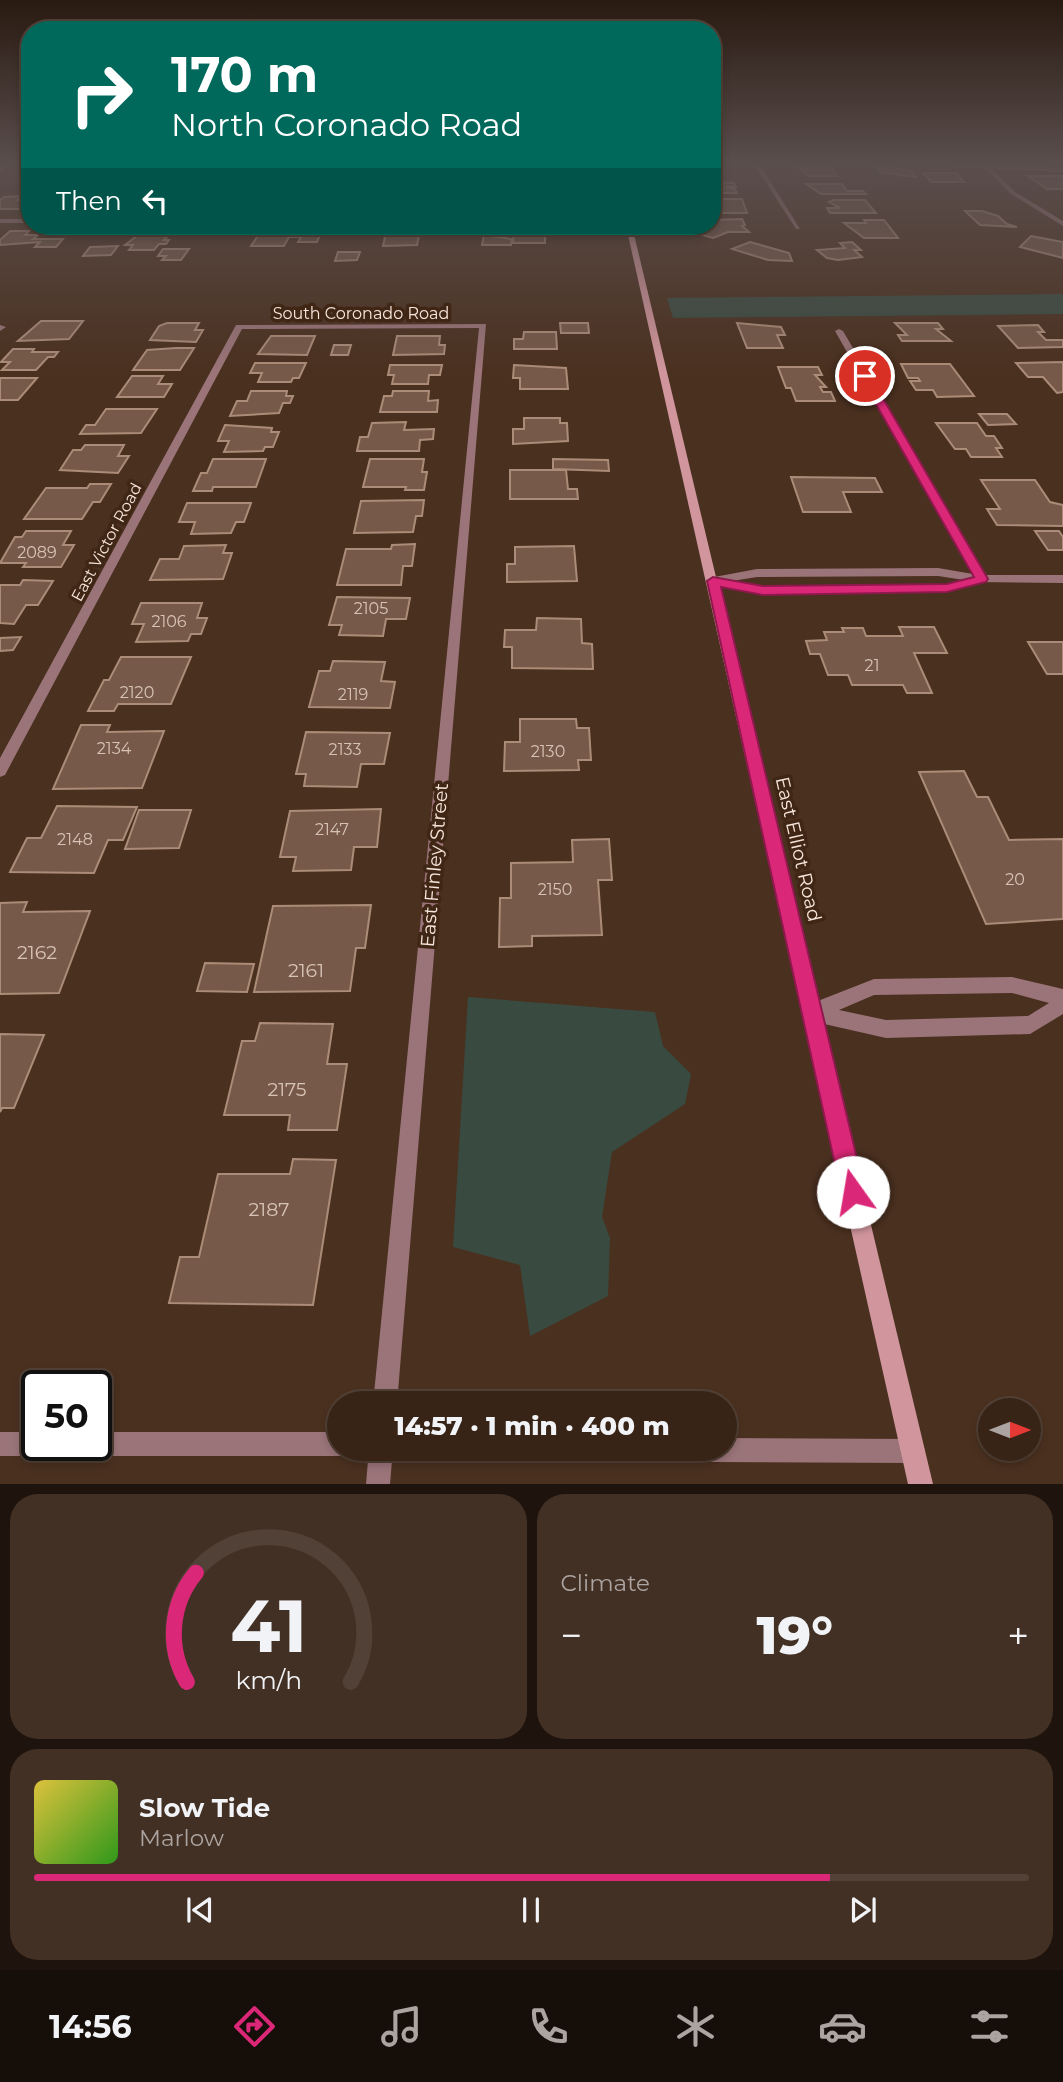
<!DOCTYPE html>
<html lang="en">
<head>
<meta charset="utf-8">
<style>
  body { margin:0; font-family:Montserrat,sans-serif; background:#433024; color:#f1f3f6; height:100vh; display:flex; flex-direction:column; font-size:26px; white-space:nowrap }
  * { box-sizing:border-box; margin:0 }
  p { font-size:23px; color:#aba4a1 }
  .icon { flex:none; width:38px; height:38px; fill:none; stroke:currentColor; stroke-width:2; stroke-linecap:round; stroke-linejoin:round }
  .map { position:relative; height:1484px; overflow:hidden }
  .side { display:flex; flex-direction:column; gap:10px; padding:10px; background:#1f140d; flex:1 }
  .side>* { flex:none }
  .guide { position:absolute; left:21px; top:21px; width:700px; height:214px; border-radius:28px; box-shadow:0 4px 10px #0003,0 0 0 2px #524136; background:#00695c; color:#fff; overflow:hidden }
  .needle { width:46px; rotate:90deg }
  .buttons { position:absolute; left:978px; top:1398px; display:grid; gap:14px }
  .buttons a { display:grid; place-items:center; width:63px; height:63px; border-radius:50%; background:#382417; box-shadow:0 4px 10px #0003,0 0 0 2px #524136; font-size:35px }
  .speed { position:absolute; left:21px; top:1370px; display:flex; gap:14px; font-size:35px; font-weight:700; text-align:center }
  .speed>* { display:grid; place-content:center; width:91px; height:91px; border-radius:50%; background:#382417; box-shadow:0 4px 10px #0003,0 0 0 2px #524136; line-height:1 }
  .speed .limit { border:4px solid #111; border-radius:10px; background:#fff; color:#111 }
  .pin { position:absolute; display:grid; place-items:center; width:60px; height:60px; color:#fff; margin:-30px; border:4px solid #fff; border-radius:50%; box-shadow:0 2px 7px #0007 }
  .me { position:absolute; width:77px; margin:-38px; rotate:347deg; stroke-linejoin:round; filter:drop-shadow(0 0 5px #0008) }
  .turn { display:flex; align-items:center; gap:24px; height:147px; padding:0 35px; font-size:32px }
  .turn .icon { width:91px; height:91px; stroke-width:2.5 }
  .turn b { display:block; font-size:49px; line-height:60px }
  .then { display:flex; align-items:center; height:66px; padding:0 35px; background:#0003; gap:14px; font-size:26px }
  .big { font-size:52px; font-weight:800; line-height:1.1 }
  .side .tile { flex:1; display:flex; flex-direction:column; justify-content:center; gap:10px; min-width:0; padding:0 24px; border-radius:28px; background:#433024 }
  .side .dial { align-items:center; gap:0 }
  .dial svg { height:182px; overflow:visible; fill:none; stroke:#524136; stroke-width:7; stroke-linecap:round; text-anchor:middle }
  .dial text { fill:#f1f3f6; stroke:none }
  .song { display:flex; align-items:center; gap:21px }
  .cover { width:84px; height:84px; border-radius:10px; background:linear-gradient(135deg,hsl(50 70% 55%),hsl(110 70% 35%)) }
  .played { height:7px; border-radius:4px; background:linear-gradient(90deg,#db2777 80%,#524136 80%) }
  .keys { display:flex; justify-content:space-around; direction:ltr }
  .heat { display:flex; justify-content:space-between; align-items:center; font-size:38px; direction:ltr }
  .side .tiles { flex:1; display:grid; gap:10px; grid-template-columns:1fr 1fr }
  .tile:last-child { grid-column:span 2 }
  .trip { position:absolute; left:327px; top:1391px; width:410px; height:70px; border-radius:35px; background:#382417; box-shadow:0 4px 10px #0003,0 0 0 2px #524136; font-weight:800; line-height:70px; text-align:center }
  .tab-bar { display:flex; height:112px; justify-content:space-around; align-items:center; background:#160e09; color:#aba4a1 }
  .tab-bar .icon { width:49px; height:49px }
  .tab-bar .selected { color:#db2777 }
  .tab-bar b { font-size:32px; color:#f1f3f6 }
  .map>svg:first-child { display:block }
  .green { fill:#394b41 }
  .building { fill:#765948; stroke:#ab8c78; stroke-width:2 }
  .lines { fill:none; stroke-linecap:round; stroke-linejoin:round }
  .street { fill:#9a7479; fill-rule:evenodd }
  .secondary { fill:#d1969d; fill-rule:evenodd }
  .route { fill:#db2777; stroke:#8e194d; stroke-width:2 }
  .labels { text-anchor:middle; stroke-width:7; stroke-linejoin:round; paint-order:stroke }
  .far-street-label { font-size:16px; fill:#f7e6db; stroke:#402615 }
  .number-label { font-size:16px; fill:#d7c3b6 }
  .street-label { font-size:19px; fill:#f7e6db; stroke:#402615 }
  .near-number-label { font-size:19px; fill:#d7c3b6 }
</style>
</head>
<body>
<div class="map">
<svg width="1063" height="1484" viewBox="0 0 1063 1484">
  <rect width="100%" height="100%" fill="#4a301f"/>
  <g class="green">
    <polygon points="1063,294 1063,314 673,318 667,298"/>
    <polygon points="468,997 655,1012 663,1046 691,1074 685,1104 612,1152 602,1217 610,1238 608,1296 530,1336 520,1265 453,1247"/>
  </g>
  <g class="building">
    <polygon points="794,164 830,165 837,176 809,176"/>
    <polygon points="876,167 910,170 916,177 880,172"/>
    <polygon points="923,173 956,173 964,182 931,182"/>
    <polygon points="1028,176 1063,176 1063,189 1047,189"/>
    <polygon points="712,182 734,183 736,187 726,187 735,189 737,193 712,193"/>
    <polygon points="806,184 842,184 847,191 863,191 866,194 821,194"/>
    <polygon points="23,196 18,200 30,200 30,209 0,209 0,200 4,197"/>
    <polygon points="712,199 742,199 747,213 720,213 714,209"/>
    <polygon points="834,200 865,200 876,213 830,213 827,208 840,208 829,202"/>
    <polygon points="965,211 982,211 998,216 1007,224 1017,227 980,225"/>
    <polygon points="742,219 745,225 742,226 749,232 728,232 713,238 699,234 708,230 703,226 712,226 712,220"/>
    <polygon points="864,220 884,220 898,238 864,238 844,223 866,223"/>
    <polygon points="10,231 29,231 25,235 38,235 33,239 63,239 56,247 35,247 40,242 0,245 0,240"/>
    <polygon points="172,231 164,240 169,240 166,244 159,244 154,250 129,250 133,245 125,245 142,232"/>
    <polygon points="276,231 297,231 295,235 305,233 320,235 317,242 298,242 301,237 289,237 284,246 251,246 259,234"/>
    <polygon points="425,231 424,235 419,235 417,245 383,246 386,232"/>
    <polygon points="514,231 545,234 545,243 513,243"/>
    <polygon points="484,235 512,239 511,245 482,245"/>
    <polygon points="1031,236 1063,242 1063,258 1020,247"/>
    <polygon points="750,242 789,253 792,261 768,260 732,249"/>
    <polygon points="852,242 861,250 854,250 862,257 838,260 827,258 817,250 845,248 840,243"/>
    <polygon points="118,246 111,255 83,256 90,247"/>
    <polygon points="163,249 189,249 181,260 162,260 166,256 158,256"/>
    <polygon points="338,252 360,252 357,260 335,261"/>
    <polygon points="41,321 83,321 69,339 18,341"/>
    <polygon points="167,323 199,323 195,330 203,330 196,342 150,340 159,326"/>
    <polygon points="560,323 588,323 589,333 561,333"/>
    <polygon points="737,323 781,327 785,335 777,335 783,348 747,348"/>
    <polygon points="895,323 938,323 943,329 936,329 951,341 902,341 898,335 907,335"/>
    <polygon points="1038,325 1044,332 1038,332 1046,340 1063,340 1063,347 1018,348 998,326"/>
    <polygon points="524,332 556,332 557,349 514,349 514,339 523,339"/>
    <polygon points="271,336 315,336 307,355 258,354"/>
    <polygon points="397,336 440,336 439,345 445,345 444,354 393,355"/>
    <polygon points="334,345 351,345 348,355 331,355"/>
    <polygon points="176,348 194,348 180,370 133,370 147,350"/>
    <polygon points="13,349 34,349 32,352 58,352 54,357 48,357 36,370 2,370 10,362 1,362"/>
    <polygon points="1063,362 1063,392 1057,393 1043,377 1028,377 1016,363"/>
    <polygon points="255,363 306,363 299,378 293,378 291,382 258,382 262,373 250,373"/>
    <polygon points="901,364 950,364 974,396 937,397 933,390 916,390 910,381 920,381 918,378 908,378"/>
    <polygon points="390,365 442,365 440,375 429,375 428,384 392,384 394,375 388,375"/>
    <polygon points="514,365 566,368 568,389 520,389 520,378 513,378"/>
    <polygon points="778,367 818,367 822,375 815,375 826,387 820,387 823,392 831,392 835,401 796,401 791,388 786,388"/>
    <polygon points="132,376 163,376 158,384 172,384 164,397 117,397"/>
    <polygon points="0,378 37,378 18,400 0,400"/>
    <polygon points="251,391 287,391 286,396 293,396 290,403 283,403 279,413 230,416 237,401 247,401"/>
    <polygon points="393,391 429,391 428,401 438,400 437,412 380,412 384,396 392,396"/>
    <polygon points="106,409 157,409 141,433 80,434 86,425 95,425"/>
    <polygon points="979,414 1007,414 1016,424 988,425"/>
    <polygon points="524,418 560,418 560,423 567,423 568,441 513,444 513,429 524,429"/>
    <polygon points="406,422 404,430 434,429 433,439 420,440 419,451 357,451 360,437 368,437 372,423"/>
    <polygon points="936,423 977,423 986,436 994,436 1002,448 996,448 1002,457 971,457 966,449 955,449"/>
    <polygon points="225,425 272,428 271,432 279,432 273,447 265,447 263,451 224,452 229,441 218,441"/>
    <polygon points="85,445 124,445 118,456 129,456 118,473 60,470 73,450 81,450"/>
    <polygon points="213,459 266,459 256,487 213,487 212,491 193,491 201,473 207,473"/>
    <polygon points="370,459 424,459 422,472 427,472 424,490 405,490 406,487 363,487"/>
    <polygon points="553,459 608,460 609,471 553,469"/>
    <polygon points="510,470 566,470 568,489 577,489 578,499 510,499"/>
    <polygon points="791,477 875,478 882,492 843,492 851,512 803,512"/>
    <polygon points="981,480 1035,480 1050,502 1063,505 1063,526 997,525 987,509 1000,509"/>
    <polygon points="90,484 111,484 100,502 93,502 82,519 24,519 46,488 87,488"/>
    <polygon points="424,500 422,516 416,516 413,532 354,533 361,501"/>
    <polygon points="187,503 251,503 244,522 236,522 231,533 191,534 195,522 179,522"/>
    <polygon points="26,531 71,531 63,545 74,545 61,567 23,567 26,563 0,563 15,537 22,537"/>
    <polygon points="1035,531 1059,531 1063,537 1063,550 1048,550"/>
    <polygon points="415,544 412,566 403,566 401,585 337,585 346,549 391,549 392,545"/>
    <polygon points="226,545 223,553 232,553 223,579 150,580 160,559 179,559 184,546"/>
    <polygon points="574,546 577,581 507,582 507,564 515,564 515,547"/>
    <polygon points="23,580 53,581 38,605 26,605 14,624 0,623 0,585 20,585"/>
    <polygon points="337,597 410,598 406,619 386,619 383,636 339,635 342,625 329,625"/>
    <polygon points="141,603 202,603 197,618 207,618 201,634 191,634 188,641 136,642 144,624 132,624"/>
    <polygon points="537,618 581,619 582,643 592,644 593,669 512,668 512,647 504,647 505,630 536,630"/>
    <polygon points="899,627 934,627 947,653 914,653 932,693 907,693 903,685 852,685 848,675 828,675 820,654 810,654 806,641 827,640 824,632 844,632 842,628 863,628 866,636 903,636"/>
    <polygon points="21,637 13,650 0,651 0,638"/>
    <polygon points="1028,642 1063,642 1063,674 1047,674"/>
    <polygon points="121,657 191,657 171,704 118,704 114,711 88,711 104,680 109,680"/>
    <polygon points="333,661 385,662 381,681 395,682 390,708 309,707 319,671 330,671"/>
    <polygon points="520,719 576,719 577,728 589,728 591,760 578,760 579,770 504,771 505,742 520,742"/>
    <polygon points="81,725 110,725 107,732 164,731 142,788 53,789"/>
    <polygon points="306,732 390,733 384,764 361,764 357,787 304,786 306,774 296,774"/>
    <polygon points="964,771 977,797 988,797 1009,840 1063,839 1063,919 986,924 919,772"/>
    <polygon points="57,806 137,807 123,840 108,840 94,873 10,872 27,838 41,838"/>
    <polygon points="381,809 377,847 354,847 351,870 293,871 296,857 280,857 290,811"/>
    <polygon points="139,810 191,810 179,848 125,849"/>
    <polygon points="609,839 612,880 598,880 602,935 532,936 532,946 499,947 500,898 511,898 511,863 573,862 572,840"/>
    <polygon points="27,902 23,912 90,911 59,993 0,994 0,903"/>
    <polygon points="371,905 365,948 356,948 350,991 254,992 273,906"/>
    <polygon points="205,963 254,964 247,992 197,991"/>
    <polygon points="260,1023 333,1024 327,1064 347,1064 337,1130 288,1130 290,1115 224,1115 242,1041 255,1041"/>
    <polygon points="0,1034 44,1035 14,1108 2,1108 0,1112"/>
    <polygon points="293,1159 336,1160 313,1305 169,1303 180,1257 199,1257 218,1174 290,1174"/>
  </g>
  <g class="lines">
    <g class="street">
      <polygon points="6,163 13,163 0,172 0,167"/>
      <polygon points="753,163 759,163 800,229 796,229"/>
      <polygon points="896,163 986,163 988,165 1063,168 1063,172 992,169 1015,192 1063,221 1063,226 1011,194 985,168"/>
      <rect x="0" y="219" width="30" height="4"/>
      <polygon points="486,324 397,1404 373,1404 479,328 242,329 5,775 0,777 0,758 236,325"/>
      <polygon points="0,325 6,327 0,331"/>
      <path d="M839,329l4,2 143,244h77v8l-85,-1 -31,10 -184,2 -54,-10v-6l48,-9 181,-1 35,6 -138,-243zM938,576l26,4 -17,4 -184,2 -31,-5 25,-4z"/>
      <path d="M1012,977l51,12v25l-33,20 -144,4 -75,-17 -6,-3 -3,-6 3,-6 69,-27zM1012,993l37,10 -21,13 -142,4 -47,-10 35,-15z"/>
      <polygon points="0,1432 37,1432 37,1446 49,1446 46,1453 37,1456 0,1456"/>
      <polygon points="96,1432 340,1432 340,1449 350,1449 349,1453 340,1456 96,1456 87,1453 84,1446 96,1446"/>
      <polygon points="724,1438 913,1439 922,1442 925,1451 922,1460 913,1463 519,1461 510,1458 507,1449 724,1449"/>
      <polygon points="369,1449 393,1449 390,1484 366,1484"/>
    </g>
    <polygon class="secondary" points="626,226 632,226 933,1484 908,1484"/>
  </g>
  <linearGradient id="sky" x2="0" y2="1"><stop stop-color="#291a11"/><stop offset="0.44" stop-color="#5a4e4d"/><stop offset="1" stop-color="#5a4e4d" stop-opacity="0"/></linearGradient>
  <rect width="1063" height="371" fill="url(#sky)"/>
  <polygon class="route" points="865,373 870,376 988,579 986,582 947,592 763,595 721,587 865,1192 861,1200 853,1204 845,1200 841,1192 707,581 713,577 763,586 947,584 974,577 860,376"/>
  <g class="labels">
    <g class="far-street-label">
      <text x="361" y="319">South Coronado Road</text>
      <text transform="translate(106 542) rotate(-62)" y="6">East Victor Road</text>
    </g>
    <g class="number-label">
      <text x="37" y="558">2089</text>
      <text x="371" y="614">2105</text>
      <text x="169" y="627">2106</text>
      <text x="872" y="671">21</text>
      <text x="137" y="698">2120</text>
      <text x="353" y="700">2119</text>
      <text x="114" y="754">2134</text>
      <text x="345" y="755">2133</text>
      <text x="548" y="757">2130</text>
      <text x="332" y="835">2147</text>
      <text x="75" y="845">2148</text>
      <text x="1015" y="885">20</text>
      <text x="555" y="895">2150</text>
    </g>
    <g class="street-label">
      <text transform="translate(799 849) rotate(77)" y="7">East Elliot Road</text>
      <text transform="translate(434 865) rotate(-85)" y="7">East Finley Street</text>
    </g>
    <g class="near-number-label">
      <text x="37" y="959">2162</text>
      <text x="306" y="977">2161</text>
      <text x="287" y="1096">2175</text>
      <text x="269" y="1216">2187</text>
    </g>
  </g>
</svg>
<div class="buttons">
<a><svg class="needle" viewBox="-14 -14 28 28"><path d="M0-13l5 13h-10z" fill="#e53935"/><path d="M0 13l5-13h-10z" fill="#aba4a1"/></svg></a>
</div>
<div class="speed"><div class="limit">50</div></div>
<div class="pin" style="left:865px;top:376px;background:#d93025"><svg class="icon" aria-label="arrive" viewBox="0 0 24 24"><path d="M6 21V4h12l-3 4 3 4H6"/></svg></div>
<svg class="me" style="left:853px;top:1192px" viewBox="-20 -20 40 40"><circle r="19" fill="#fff"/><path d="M0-13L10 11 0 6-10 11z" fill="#db2777"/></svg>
<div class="trip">14:57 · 1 min · 400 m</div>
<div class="guide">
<div class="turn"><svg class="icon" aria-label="right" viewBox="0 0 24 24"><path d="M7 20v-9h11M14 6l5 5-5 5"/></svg><div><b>170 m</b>North Coronado Road</div></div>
<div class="then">Then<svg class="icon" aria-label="left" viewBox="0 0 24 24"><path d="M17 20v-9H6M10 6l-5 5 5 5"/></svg></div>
</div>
</div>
<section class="side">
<div class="tiles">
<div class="tile dial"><svg viewBox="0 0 100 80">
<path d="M14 69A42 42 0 1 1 86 69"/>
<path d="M14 69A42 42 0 0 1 18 21" stroke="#db2777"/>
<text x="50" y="56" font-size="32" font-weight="700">41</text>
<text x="50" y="72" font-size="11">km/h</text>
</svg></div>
<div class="tile"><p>Climate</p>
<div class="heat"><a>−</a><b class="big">19°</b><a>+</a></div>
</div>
<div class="tile">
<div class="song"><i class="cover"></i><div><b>Slow Tide</b><p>Marlow</p></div></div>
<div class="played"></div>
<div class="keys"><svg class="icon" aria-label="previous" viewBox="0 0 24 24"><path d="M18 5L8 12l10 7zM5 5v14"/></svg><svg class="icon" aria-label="pause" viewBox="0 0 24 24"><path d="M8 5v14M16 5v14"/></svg><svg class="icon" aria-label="next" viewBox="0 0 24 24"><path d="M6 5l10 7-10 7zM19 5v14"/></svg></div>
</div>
</div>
</section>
<nav class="tab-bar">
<b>14:56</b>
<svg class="icon selected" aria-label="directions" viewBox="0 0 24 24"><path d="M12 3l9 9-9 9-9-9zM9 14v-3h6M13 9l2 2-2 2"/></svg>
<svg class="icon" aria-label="music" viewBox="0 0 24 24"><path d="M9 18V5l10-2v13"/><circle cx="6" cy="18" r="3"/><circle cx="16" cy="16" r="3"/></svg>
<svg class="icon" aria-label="phone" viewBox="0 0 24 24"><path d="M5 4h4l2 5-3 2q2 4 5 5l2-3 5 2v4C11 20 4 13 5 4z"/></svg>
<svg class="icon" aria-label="climate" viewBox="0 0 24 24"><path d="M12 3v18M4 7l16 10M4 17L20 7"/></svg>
<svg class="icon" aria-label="car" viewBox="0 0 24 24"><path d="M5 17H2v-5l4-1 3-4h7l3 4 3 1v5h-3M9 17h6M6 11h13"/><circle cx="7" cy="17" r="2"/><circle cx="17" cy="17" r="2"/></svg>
<svg class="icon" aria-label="filters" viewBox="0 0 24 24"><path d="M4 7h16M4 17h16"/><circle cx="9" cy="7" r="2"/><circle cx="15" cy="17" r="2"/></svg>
</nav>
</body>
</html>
